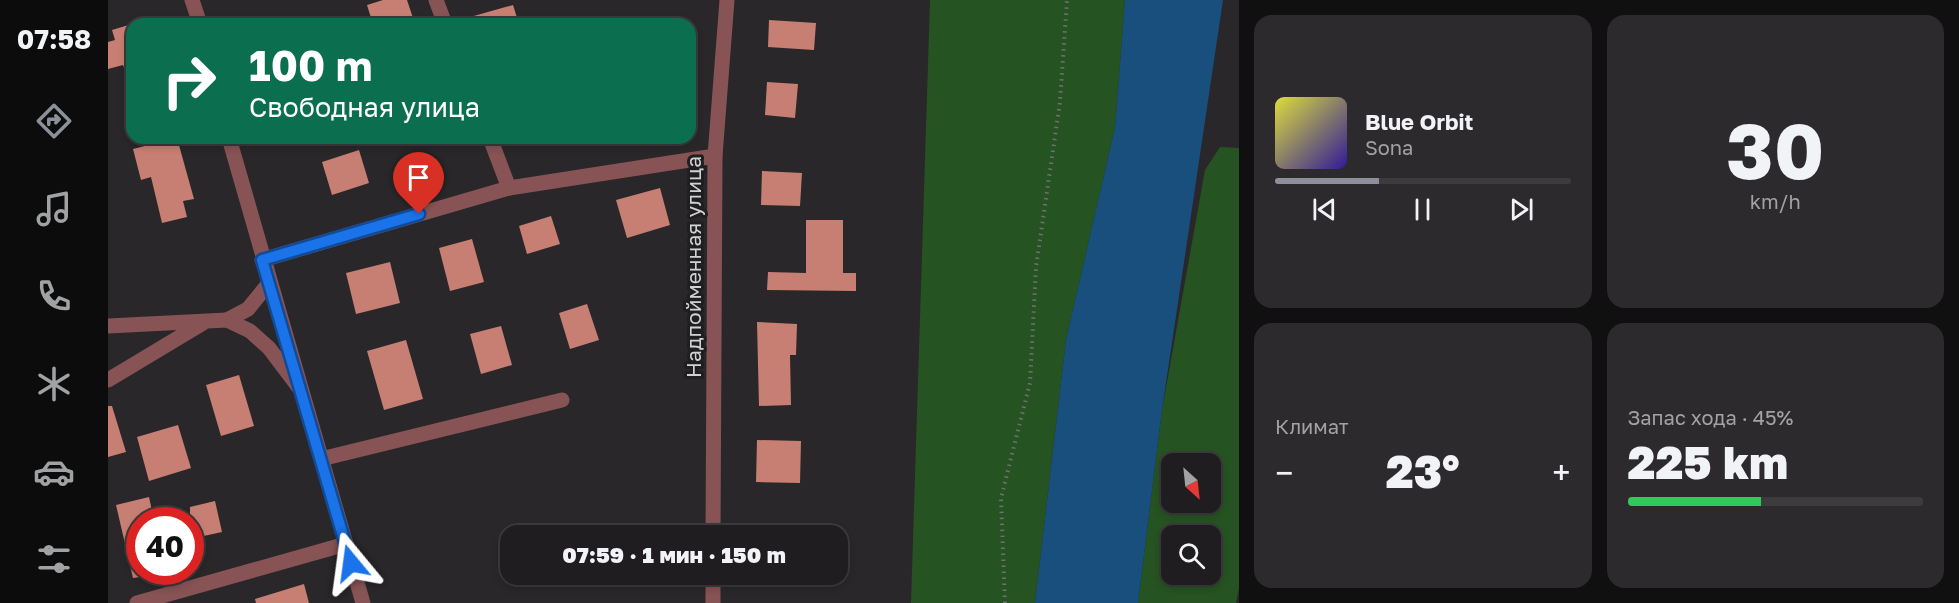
<!DOCTYPE html>
<html lang="ru">
<head>
<meta charset="utf-8">
<style>
  body { margin:0; font-family:"Golos Text",sans-serif; background:#2c2a2c; color:#f1f3f6; height:100vh; display:flex; flex-direction:column; font-size:22px; white-space:nowrap }
  * { box-sizing:border-box; margin:0 }
  p { font-size:20px; color:#a1a2a4 }
  .icon { flex:none; width:33px; height:33px; fill:none; stroke:currentColor; stroke-width:2; stroke-linecap:round; stroke-linejoin:round }
  .map { position:relative; flex:1; overflow:hidden }
  .drawer { display:flex; flex-direction:column; gap:15px; padding:15px; background:#111011; width:720px }
  .drawer>* { flex:none }
  .banner { position:absolute; left:18px; top:18px; width:570px; height:126px; border-radius:18px; box-shadow:0 3px 9px #0003,0 0 0 2px #3c3b3d; background:#0b6e4f; color:#fff; overflow:hidden }
  .needle { width:39px; rotate:153deg }
  .buttons { position:absolute; left:1053px; top:453px; display:grid; gap:12px }
  .buttons a { display:grid; place-items:center; width:60px; height:60px; border-radius:12px; background:#1f1d1f; box-shadow:0 3px 9px #0003,0 0 0 2px #3c3b3d; font-size:30px }
  .speed { position:absolute; left:18px; top:507px; display:flex; gap:12px; font-size:30px; font-weight:700; text-align:center }
  .speed>* { display:grid; place-content:center; width:78px; height:78px; border-radius:50%; background:#1f1d1f; box-shadow:0 3px 9px #0003,0 0 0 2px #3c3b3d; line-height:1 }
  .speed .limit { border:9px solid #d22; background:#fff; color:#111 }
  .pin { position:absolute; display:grid; place-items:center; width:51px; height:51px; color:#fff; margin:-62px -26px; border-radius:50% 50% 50% 0; rotate:-45deg; box-shadow:0 0 6px #0007 }
  .pin .icon { rotate:45deg }
  .me { position:absolute; width:66px; margin:-33px; rotate:344deg; stroke-linejoin:round; filter:drop-shadow(0 0 4px #0008) }
  .turn { display:flex; align-items:center; gap:21px; height:126px; padding:0 24px; font-size:27px }
  .turn .icon { width:78px; height:78px; stroke-width:2.5 }
  .turn b { display:block; font-size:42px; line-height:51px }
  .big { font-size:45px; font-weight:800; line-height:1.1 }
  .drawer .card { flex:1; display:flex; flex-direction:column; justify-content:center; gap:9px; min-width:0; padding:0 21px; border-radius:18px; background:#2c2a2c }
  .drawer .dial { align-items:center; gap:0 }
  .dial b { font-size:78px; line-height:1 }
  .song { display:flex; align-items:center; gap:18px }
  .cover { width:72px; height:72px; border-radius:9px; background:linear-gradient(135deg,hsl(60 70% 55%),hsl(250 70% 35%)) }
  .played { height:6px; border-radius:3px; background:linear-gradient(90deg,#8c9099 35%,#3c3b3d 35%) }
  .keys { display:flex; justify-content:space-around; direction:ltr }
  .heat { display:flex; justify-content:space-between; align-items:center; font-size:33px; direction:ltr }
  .charge { height:9px; border-radius:4px; background:linear-gradient(90deg,#34c759 45%,#3c3b3d 0) }
  .drawer .tiles { flex:1; display:grid; gap:15px; grid-template-columns:repeat(2,1fr) }
  .trip { position:absolute; left:392px; top:525px; width:348px; height:60px; border-radius:18px; background:#1f1d1f; box-shadow:0 3px 9px #0003,0 0 0 2px #3c3b3d; font-weight:800; line-height:60px; text-align:center }
  main { display:flex; flex:1; min-height:0 }
  .menu { display:flex; flex-direction:column; width:108px; justify-content:space-around; align-items:center; background:#0c0c0c; color:#a1a2a4 }
  .menu .icon { width:42px; height:42px }
  .menu .active { color:#8c9099 }
  .menu b { font-size:27px; color:#f1f3f6 }
  .map>svg:first-child { display:block }
  .green { fill:#265322; fill-rule:evenodd }
  .water { fill:#194f7c }
  .building { fill:#c87f73 }
  .lines { fill:none; stroke-linecap:round; stroke-linejoin:round }
  .path { stroke:#717071; stroke-width:4; stroke-dasharray:1.5 4.5; stroke-linecap:butt }
  .minor { stroke:#875355; stroke-width:15 }
  .tertiary { stroke:#875355; stroke-width:15 }
  .route-casing { stroke:#114b97; stroke-width:15 }
  .route { stroke:#1a73e8; stroke-width:10 }
  .labels { text-anchor:middle; stroke-width:6; stroke-linejoin:round; paint-order:stroke }
  .street-label { font-size:21px; fill:#d2d1d2; stroke:#1f1e20 }
</style>
</head>
<body>
<main>
<nav class="menu">
<b>07:58</b>
<svg class="icon active" aria-label="directions" viewBox="0 0 24 24"><path d="M12 3l9 9-9 9-9-9zM9 14v-3h6M13 9l2 2-2 2"/></svg>
<svg class="icon" aria-label="music" viewBox="0 0 24 24"><path d="M9 18V5l10-2v13"/><circle cx="6" cy="18" r="3"/><circle cx="16" cy="16" r="3"/></svg>
<svg class="icon" aria-label="phone" viewBox="0 0 24 24"><path d="M5 4h4l2 5-3 2q2 4 5 5l2-3 5 2v4C11 20 4 13 5 4z"/></svg>
<svg class="icon" aria-label="climate" viewBox="0 0 24 24"><path d="M12 3v18M4 7l16 10M4 17L20 7"/></svg>
<svg class="icon" aria-label="car" viewBox="0 0 24 24"><path d="M5 17H2v-5l4-1 3-4h7l3 4 3 1v5h-3M9 17h6M6 11h13"/><circle cx="7" cy="17" r="2"/><circle cx="17" cy="17" r="2"/></svg>
<svg class="icon" aria-label="filters" viewBox="0 0 24 24"><path d="M4 7h16M4 17h16"/><circle cx="9" cy="7" r="2"/><circle cx="15" cy="17" r="2"/></svg>
</nav>
<div class="map">
<svg width="1131" height="603" viewBox="0 0 1131 603">
  <rect width="100%" height="100%" fill="#292729"/>
  <g class="green">
    <polygon points="822,0 1017,0 1007,127 958,340 927,603 803,603"/>
    <path d="M1112,147l19,1v440l-3,15h-98l24,-193 43,-240zM1064,464h38v38h-38zM1064,536h38v38h-38z"/>
  </g>
  <polygon class="water" points="1017,0 1115,0 1054,410 1030,603 927,603 958,340 1007,127"/>
  <g class="building">
    <polygon points="275,0 299,0 307,24 265,24 259,5"/>
    <polygon points="405,5 411,24 356,24 355,19"/>
    <polygon points="661,20 708,23 706,50 660,47"/>
    <polygon points="24,24 24,81 21,81 15,65 0,69 0,42 7,40 4,30"/>
    <polygon points="659,82 690,84 687,118 657,115"/>
    <polygon points="69,138 86,199 75,201 79,217 54,223 43,177 33,180 25,149"/>
    <polygon points="251,150 261,183 224,195 214,162"/>
    <polygon points="654,171 694,173 692,206 653,205"/>
    <polygon points="552,188 562,225 519,238 508,200"/>
    <polygon points="443,216 452,244 419,254 411,226"/>
    <polygon points="698,220 735,220 735,273 748,273 748,291 659,290 660,272 698,273"/>
    <polygon points="364,239 376,282 342,291 331,248"/>
    <polygon points="282,262 292,303 248,314 238,273"/>
    <polygon points="479,304 491,340 462,349 451,313"/>
    <polygon points="649,322 689,324 688,355 682,355 683,405 651,406"/>
    <polygon points="393,326 404,365 373,374 362,334"/>
    <polygon points="298,340 315,399 276,410 259,351"/>
    <polygon points="131,375 146,426 113,436 98,385"/>
    <polygon points="0,406 4,406 18,452 0,457"/>
    <polygon points="70,425 83,468 41,481 29,437"/>
    <polygon points="649,440 693,441 692,483 648,482"/>
    <polygon points="41,497 46,520 32,520 32,577 25,578 8,505"/>
    <polygon points="107,501 114,532 82,539 82,507"/>
    <polygon points="196,584 201,603 148,603 147,599"/>
  </g>
  <g class="lines">
    <polyline class="path" points="897,603 893,498 922,383 928,267 952,102 959,0"/>
    <g class="minor">
      <polyline points="328,0 337,24"/>
      <polyline points="382,138 401,188"/>
      <polyline points="154,260 401,188 607,156"/>
      <polyline points="119,320 140,309 161,283"/>
      <polyline points="0,326 119,320 142,331 161,348 192,389"/>
      <polyline points="0,380 95,323"/>
      <polyline points="213,459 454,400"/>
      <polyline points="605,536 607,156 619,0"/>
      <polyline points="29,603 238,544"/>
      <polyline points="605,603 605,574"/>
    </g>
    <g class="tertiary">
      <polyline points="84,0 92,24"/>
      <polyline points="121,138 255,603"/>
    </g>
  </g>
  <g class="lines">
    <defs>
      <polyline id="route" points="243,563 154,260 311,214"/>
    </defs>
    <use href="#route" class="route-casing"/>
    <use href="#route" class="route"/>
  </g>
  <g class="labels">
    <g class="street-label">
      <text transform="translate(586 267) rotate(-90)" y="7">Надпойменная улица</text>
    </g>
  </g>
</svg>
<div class="buttons">
<a><svg class="needle" viewBox="-14 -14 28 28"><path d="M0-13l5 13h-10z" fill="#e53935"/><path d="M0 13l5-13h-10z" fill="#a1a2a4"/></svg></a>
<a><svg class="icon" aria-label="search" viewBox="0 0 24 24"><circle cx="10" cy="10" r="6"/><path d="M15 15l6 6"/></svg></a>
</div>
<div class="speed"><div class="limit">40</div></div>
<div class="pin" style="left:311px;top:214px;background:#d93025"><svg class="icon" aria-label="arrive" viewBox="0 0 24 24"><path d="M6 21V4h12l-3 4 3 4H6"/></svg></div>
<svg class="me" style="left:243px;top:563px" viewBox="-20 -20 40 40"><path d="M0-17L14 15 0 8-14 15z" fill="#1a73e8" stroke="#fff" stroke-width="4"/></svg>
<div class="trip">07:59 · 1 мин · 150 m</div>
<div class="banner">
<div class="turn"><svg class="icon" aria-label="right" viewBox="0 0 24 24"><path d="M7 20v-9h11M14 6l5 5-5 5"/></svg><div><b>100 m</b>Свободная улица</div></div>
</div>
</div>
<section class="drawer">
<div class="tiles">
<div class="card">
<div class="song"><i class="cover"></i><div><b>Blue Orbit</b><p>Sona</p></div></div>
<div class="played"></div>
<div class="keys"><svg class="icon" aria-label="previous" viewBox="0 0 24 24"><path d="M18 5L8 12l10 7zM5 5v14"/></svg><svg class="icon" aria-label="pause" viewBox="0 0 24 24"><path d="M8 5v14M16 5v14"/></svg><svg class="icon" aria-label="next" viewBox="0 0 24 24"><path d="M6 5l10 7-10 7zM19 5v14"/></svg></div>
</div>
<div class="card dial"><b>30</b><p>km/h</p></div>
<div class="card"><p>Климат</p>
<div class="heat"><a>−</a><b class="big">23°</b><a>+</a></div>
</div>
<div class="card"><p>Запас хода · 45%</p><b class="big">225 km</b><div class="charge"></div></div>
</div>
</section>
</main>
</body>
</html>
